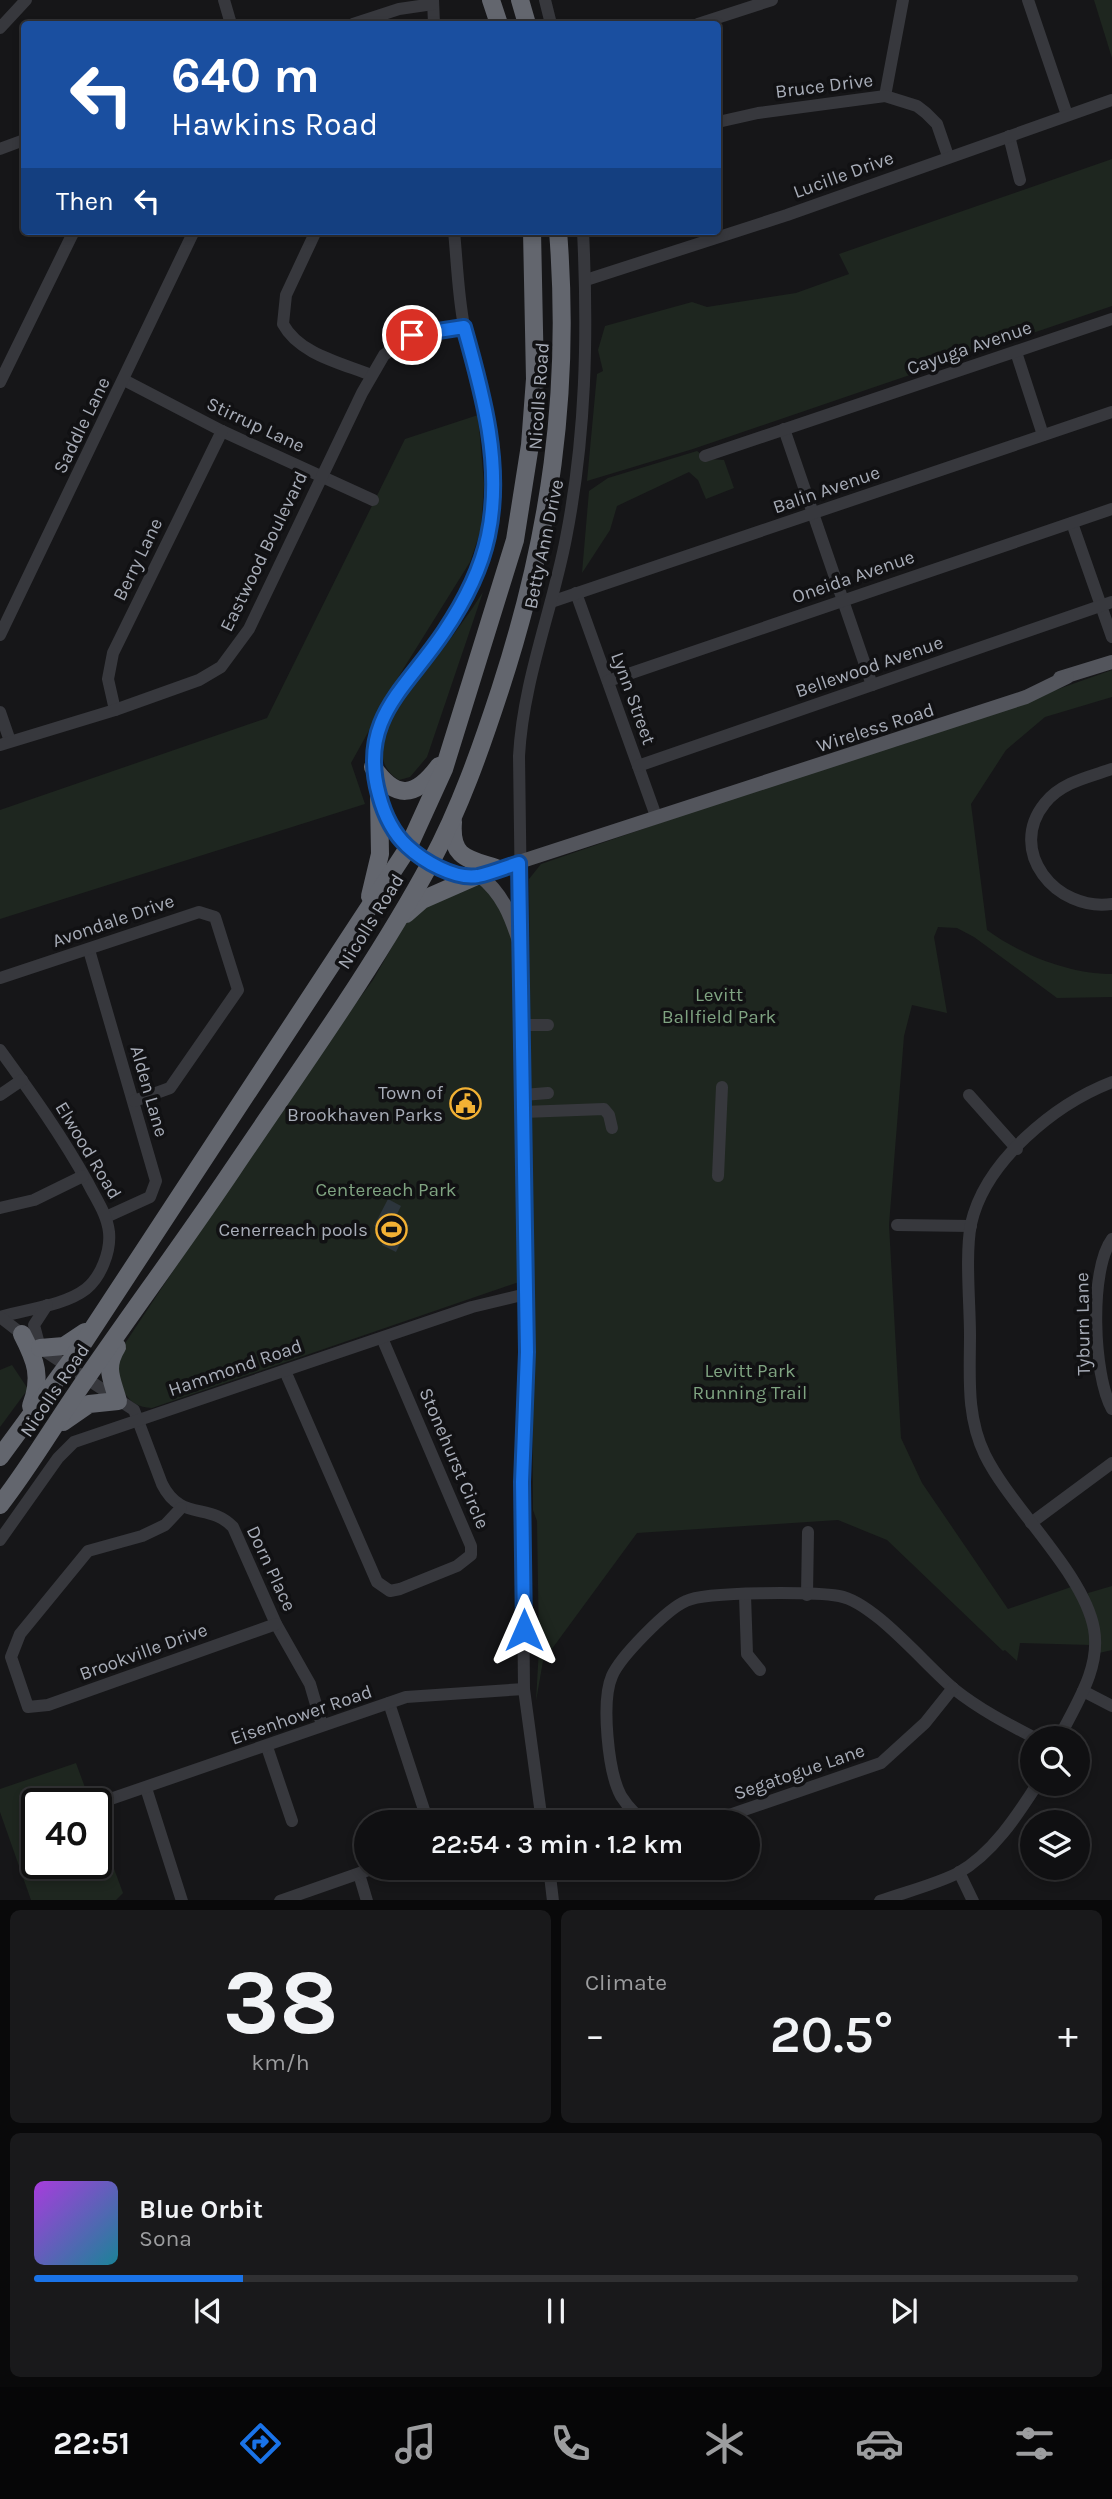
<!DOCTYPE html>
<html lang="en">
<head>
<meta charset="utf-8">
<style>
  body { margin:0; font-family:Karla,sans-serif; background:#19191b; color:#f1f3f6; height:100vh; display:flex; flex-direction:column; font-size:26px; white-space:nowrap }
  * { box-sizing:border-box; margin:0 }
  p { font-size:23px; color:#9c9d9f }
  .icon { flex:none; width:38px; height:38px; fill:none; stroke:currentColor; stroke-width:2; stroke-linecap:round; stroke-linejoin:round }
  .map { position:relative; height:1900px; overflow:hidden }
  .details { display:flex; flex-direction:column; gap:10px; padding:10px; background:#09090a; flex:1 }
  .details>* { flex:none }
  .banner { position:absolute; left:21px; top:21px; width:700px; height:214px; border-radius:7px; box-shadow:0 4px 10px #0003,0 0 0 2px #303032; background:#1a4fa0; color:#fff; overflow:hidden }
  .fabs { position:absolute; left:1020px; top:1726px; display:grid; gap:14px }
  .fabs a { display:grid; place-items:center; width:70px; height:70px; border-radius:50%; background:#101012; box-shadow:0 4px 10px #0003,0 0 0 2px #303032; font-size:35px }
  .speed { position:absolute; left:21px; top:1788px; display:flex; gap:14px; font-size:35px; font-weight:700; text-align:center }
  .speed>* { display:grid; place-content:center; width:91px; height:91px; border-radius:50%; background:#101012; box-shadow:0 4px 10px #0003,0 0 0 2px #303032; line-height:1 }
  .speed .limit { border:4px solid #111; border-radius:10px; background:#fff; color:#111 }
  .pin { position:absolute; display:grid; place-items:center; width:60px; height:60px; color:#fff; margin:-30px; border:4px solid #fff; border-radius:50%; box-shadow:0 2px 7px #0007 }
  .me { position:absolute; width:77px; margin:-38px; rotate:0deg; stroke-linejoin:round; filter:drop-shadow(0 0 5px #0008) }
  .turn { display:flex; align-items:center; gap:24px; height:147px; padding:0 35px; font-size:32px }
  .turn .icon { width:91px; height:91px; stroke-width:2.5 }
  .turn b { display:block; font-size:49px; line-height:60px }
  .then { display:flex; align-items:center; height:66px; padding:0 35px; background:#0003; gap:14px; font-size:26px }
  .big { font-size:52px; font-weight:600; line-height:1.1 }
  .details .tile { flex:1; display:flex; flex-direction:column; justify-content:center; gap:10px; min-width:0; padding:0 24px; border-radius:10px; background:#19191b }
  .details .dial { align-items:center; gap:0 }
  .dial b { font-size:91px; line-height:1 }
  .song { display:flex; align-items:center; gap:21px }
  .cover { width:84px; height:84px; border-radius:10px; background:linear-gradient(135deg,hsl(280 70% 55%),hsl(190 70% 35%)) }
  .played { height:7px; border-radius:4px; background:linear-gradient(90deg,#1a73e8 20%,#303032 20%) }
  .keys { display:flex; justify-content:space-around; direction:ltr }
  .heat { display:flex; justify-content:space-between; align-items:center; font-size:38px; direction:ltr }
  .details .tiles { flex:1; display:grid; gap:10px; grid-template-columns:1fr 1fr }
  .tile:last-child { grid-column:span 2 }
  .trip { position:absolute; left:354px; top:1810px; width:406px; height:70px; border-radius:35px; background:#101012; box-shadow:0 4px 10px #0003,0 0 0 2px #303032; font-weight:600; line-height:70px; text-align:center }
  .menu { display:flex; height:112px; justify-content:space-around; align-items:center; background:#060607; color:#9c9d9f }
  .menu .icon { width:49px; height:49px }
  .menu .on { color:#1a73e8 }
  .menu b { font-size:32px; color:#f1f3f6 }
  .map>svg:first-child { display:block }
  .green { fill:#1e261f }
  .water { fill:#2c353c }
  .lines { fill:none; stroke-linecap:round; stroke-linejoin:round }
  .minor { stroke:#37383d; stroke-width:12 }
  .major { stroke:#53555c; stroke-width:14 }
  .highway { stroke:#63666e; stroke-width:18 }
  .route-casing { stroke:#114b97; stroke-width:18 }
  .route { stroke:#1a73e8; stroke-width:12 }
  .labels { text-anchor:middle; stroke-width:7; stroke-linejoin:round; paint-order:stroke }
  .street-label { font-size:19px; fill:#a8adb8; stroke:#111113 }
  .park-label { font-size:19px; fill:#7fa381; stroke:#111113 }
  .poi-label { font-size:19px; fill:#a8adb8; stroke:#111113; text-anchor:end }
</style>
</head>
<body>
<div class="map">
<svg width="1112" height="1901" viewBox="0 0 1112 1901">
  <rect width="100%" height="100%" fill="#161618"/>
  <g class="green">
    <polygon points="1094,0 1112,0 1112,58"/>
    <polygon points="1112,159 1112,306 693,449 587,481 597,374 603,371 598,350 605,326 692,302 707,307 796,293 849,274 839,254"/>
    <polygon points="478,415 484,484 481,530 470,562 402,671 351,763 365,804 0,919 0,810 267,718 405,439"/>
    <polygon points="697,451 708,459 724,460 734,488 706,499 698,480 689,472 617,506 610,530 582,573 589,491 608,478"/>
    <path d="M483,592l-56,165 -17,20 -11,3c-48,-30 19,-99 40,-126 15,-20 30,-40 44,-62z"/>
    <path d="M1112,670v27l-67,20 -39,33 -35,54 16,126c34,25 83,44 125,44v23l-55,1 -83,-61 -17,-9 -19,-1 -4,10 13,76 -35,-8 -8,31 -15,189 12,213 21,45 86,126 63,-22 17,30 3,28 -71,-2 -3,18 -12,-11 -2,1 -116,-111 -49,-20 -201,13 -94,128 -7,40 3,-53 -2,-127 -4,-11 -4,-631 12,-15 352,-121 2,4z"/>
    <path d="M485,881l27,21 7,380 -367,126c-27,-1 -31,-22 -40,-45l195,-294 66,-89 39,-68z"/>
    <polygon points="12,1365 28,1389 0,1427 0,1370"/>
    <polygon points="1112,1586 1112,1650 1099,1653 1088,1593"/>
    <polygon points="76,1763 91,1804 37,1804 37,1864 96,1864 96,1820 123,1893 116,1900 31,1900 0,1812 0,1789"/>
  </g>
  <polygon class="water" points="388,1199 401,1206 395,1218 409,1225 396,1252 382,1245 388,1233 374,1226"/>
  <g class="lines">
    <g class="minor">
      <polyline points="224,0 231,24"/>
      <polyline points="433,0 434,24"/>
      <polyline points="545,0 551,24"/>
      <polyline points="1028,0 1067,115"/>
      <polyline points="353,24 399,9 433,4"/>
      <polyline points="698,24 772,0"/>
      <polyline points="0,28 26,0"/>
      <polyline points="885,96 903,0"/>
      <polyline points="718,122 758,113 885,96 917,106 926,113 937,124 948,156"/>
      <polyline points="1009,136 1020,180"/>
      <polyline points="0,149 24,140"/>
      <path d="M316,231l-30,64 -3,29c16,30 58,39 88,51"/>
      <polyline points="586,280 787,215 1112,100"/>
      <polyline points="1016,352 1043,435"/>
      <polyline points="124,380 222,431 373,500"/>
      <polyline points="0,382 74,231"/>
      <polyline points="784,429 872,685"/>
      <polyline points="705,456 1112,319"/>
      <polyline points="1072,523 1112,637"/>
      <polyline points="576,593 656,816"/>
      <polyline points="551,602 1112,412"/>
      <polyline points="0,635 194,231"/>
      <polyline points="608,681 1112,509"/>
      <polyline points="115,710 108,679 113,653 222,431"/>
      <polyline points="0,712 10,741"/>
      <polyline points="0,745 115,710 199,680 221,667 249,629 362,393 384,355 412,335 464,327"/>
      <polyline points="638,766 1112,602"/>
      <path d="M1112,769c-23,8 -50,13 -67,34 -39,48 11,109 67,101"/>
      <path d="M408,848c-17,-18 -26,-36 -31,-60 -17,-71 34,-104 68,-157 18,-28 33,-60 42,-92 15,-51 4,-112 -9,-162 -5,-17 -11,-34 -14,-51 -6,-31 -7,-64 -10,-95"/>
      <polyline points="89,950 156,1181 150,1197 106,1217"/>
      <polyline points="0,978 199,912 215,917 238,990 170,1088 134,1101"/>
      <polyline points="522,1025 548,1025"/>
      <path d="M0,1050c32,44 62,86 88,133 8,16 19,31 21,49 2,19 -8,45 -23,57 -22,17 -60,20 -86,28"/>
      <polyline points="0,1095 22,1080"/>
      <polyline points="523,1095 548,1093"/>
      <polyline points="969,1095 1017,1149"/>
      <polyline points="523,1112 604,1109 609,1115 612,1128"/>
      <polyline points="718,1176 722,1087"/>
      <polyline points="0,1208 34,1200 83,1176"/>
      <polyline points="897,1225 971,1226"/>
      <path d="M1112,1239c-23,31 -19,136 0,170"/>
      <path d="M0,1317l40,31 94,62 28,74c19,38 47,18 71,43l43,97 34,60 12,41"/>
      <polyline points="40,1348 34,1325 47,1305"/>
      <polyline points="285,1371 377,1582 390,1591 400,1589 457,1566 471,1555 471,1546 382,1338"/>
      <polyline points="181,1508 165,1525 142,1536 88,1551 20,1634 11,1657 28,1707 48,1705 276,1624"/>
      <polyline points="1031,1523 1112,1463"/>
      <polyline points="0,1540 58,1458 74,1442 472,1307 526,1294"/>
      <polyline points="745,1595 747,1654 760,1670"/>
      <polyline points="807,1595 808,1532"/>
      <polyline points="1083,1691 1112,1706"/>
      <polyline points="389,1703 428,1822"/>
      <path d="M1059,1738c17,-34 42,-70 35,-109 -10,-56 -83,-121 -109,-174 -19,-39 -15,-79 -15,-120 0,-31 -5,-81 1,-111 14,-63 84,-120 141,-142"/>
      <polyline points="267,1747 292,1821"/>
      <polyline points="146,1788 182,1901"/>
      <polyline points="96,1804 406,1697 524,1689"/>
      <path d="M542,1822l-18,-133 -2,-207 5,-130 -8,-596c4,-75 33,-145 47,-218 20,-102 22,-203 17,-307"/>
      <path d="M647,1822c-11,-6 -19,-15 -26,-26 -13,-24 -20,-95 -9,-120 8,-19 55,-67 74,-75 20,-10 128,-9 153,-5 35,6 86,69 115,93 25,20 52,34 81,49"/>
      <polyline points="709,1822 881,1763 925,1723 953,1688"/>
      <polyline points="549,1867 553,1901"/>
      <polyline points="959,1872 973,1901"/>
      <polyline points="359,1874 367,1901"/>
      <polyline points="280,1901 377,1867"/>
      <path d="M880,1901c25,-9 54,-16 78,-28 34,-19 59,-57 80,-90"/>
    </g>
    <g class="major">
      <polyline points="1060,678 1112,662"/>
      <path d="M408,848c20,13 45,30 71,27l547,-178 41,-20"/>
      <path d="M479,875c24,19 32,41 41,69"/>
    </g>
    <g class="highway">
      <polyline points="491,0 499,24"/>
      <polyline points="520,0 527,24"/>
      <path d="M373,767c23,33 42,31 66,-1"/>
      <path d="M453,822c-3,37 16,37 46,47"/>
      <polyline points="370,896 380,854 379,796"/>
      <polyline points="406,914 422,900 479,875"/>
      <path d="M22,1334c14,27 20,43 9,72"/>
      <polyline points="40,1348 64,1346 85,1332"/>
      <path d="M63,1422l26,-18 29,-3c-6,-22 -14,-33 -1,-54"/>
      <polyline points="0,1457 80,1348 408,848 444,769 515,540 530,445 535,379 532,231"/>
      <path d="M0,1505c28,-36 51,-75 77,-113 51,-75 105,-147 156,-223 66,-98 142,-203 198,-307 29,-54 50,-114 69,-172 50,-153 71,-298 58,-459"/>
    </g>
  </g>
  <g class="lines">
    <defs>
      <path id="route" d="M412,335l52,-8c19,67 39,139 24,209 -7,33 -25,68 -44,96 -38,57 -86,87 -65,163 5,19 13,37 28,51 16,15 48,34 71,30 14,-3 28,-9 41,-13l8,489 -5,130 2,148"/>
    </defs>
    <use href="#route" class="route-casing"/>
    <use href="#route" class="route"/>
  </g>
  <defs>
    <symbol id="civic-ring" viewBox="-11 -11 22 22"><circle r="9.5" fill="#111113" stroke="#f2b134" stroke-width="1.5"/><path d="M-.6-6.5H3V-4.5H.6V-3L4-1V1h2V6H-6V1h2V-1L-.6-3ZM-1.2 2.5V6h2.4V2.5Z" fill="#f2b134"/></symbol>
    <symbol id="stadium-ring" viewBox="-11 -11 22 22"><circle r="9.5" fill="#111113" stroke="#f2b134" stroke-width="1.5"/><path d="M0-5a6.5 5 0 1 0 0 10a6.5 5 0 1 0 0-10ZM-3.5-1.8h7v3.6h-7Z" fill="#f2b134"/></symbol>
  </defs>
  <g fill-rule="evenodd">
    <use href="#civic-ring" x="448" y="1086" width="35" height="35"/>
    <use href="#stadium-ring" x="374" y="1212" width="35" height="35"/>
  </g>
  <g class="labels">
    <g class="street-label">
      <text transform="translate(824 85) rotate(-7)" y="7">Bruce Drive</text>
      <text transform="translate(843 174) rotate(-20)" y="7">Lucille Drive</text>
      <text transform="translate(969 347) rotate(-19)" y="7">Cayuga Avenue</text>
      <text transform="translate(538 396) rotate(-86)" y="7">Nicolls Road</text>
      <text transform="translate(256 424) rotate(25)" y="7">Stirrup Lane</text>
      <text transform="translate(81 425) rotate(-64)" y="7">Saddle Lane</text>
      <text transform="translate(826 489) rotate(-19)" y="7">Balin Avenue</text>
      <text transform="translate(543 544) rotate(-78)" y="7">Betty Ann Drive</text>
      <text transform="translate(263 551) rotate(-64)" y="7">Eastwood Boulevard</text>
      <text transform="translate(137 559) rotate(-64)" y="7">Berry Lane</text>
      <text transform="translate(853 576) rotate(-19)" y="7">Oneida Avenue</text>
      <text transform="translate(869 666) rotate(-19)" y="7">Bellewood Avenue</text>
      <text transform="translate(634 698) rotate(70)" y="7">Lynn Street</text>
      <text transform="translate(875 727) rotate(-18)" y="7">Wireless Road</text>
      <text transform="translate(113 920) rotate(-19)" y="7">Avondale Drive</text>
      <text transform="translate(370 921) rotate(-58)" y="7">Nicolls Road</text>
      <text transform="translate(150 1091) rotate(74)" y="7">Alden Lane</text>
      <text transform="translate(89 1150) rotate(59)" y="7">Elwood Road</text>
      <text transform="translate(1082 1324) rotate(-91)" y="7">Tyburn Lane</text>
      <text transform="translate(235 1367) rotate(-19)" y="7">Hammond Road</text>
      <text transform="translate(54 1390) rotate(-56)" y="7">Nicolls Road</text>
      <text transform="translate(455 1458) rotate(67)" y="7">Stonehurst Circle</text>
      <text transform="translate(272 1568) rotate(65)" y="7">Dorn Place</text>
      <text transform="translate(143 1651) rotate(-20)" y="7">Brookville Drive</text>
      <text transform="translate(301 1714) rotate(-19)" y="7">Eisenhower Road</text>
      <text transform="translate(799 1771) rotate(-19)" y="7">Segatogue Lane</text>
    </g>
    <g class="park-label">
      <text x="719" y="1001">Levitt<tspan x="719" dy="22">Ballfield Park</tspan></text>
      <text x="386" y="1196">Centereach Park</text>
      <text x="750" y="1377">Levitt Park<tspan x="750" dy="22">Running Trail</tspan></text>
    </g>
    <g class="poi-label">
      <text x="443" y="1099">Town of<tspan x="443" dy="22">Brookhaven Parks</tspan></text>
      <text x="368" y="1236">Cenerreach pools</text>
    </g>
  </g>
</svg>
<div class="fabs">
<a><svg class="icon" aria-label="search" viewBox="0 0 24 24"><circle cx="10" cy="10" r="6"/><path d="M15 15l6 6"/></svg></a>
<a><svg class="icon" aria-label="layers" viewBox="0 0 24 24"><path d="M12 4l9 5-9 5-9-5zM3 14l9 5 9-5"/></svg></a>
</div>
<div class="speed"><div class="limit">40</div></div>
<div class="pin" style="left:412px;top:335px;background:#d93025"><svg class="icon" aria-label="arrive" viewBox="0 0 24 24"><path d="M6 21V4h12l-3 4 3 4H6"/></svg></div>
<svg class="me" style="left:524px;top:1630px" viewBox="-20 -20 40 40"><path d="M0-17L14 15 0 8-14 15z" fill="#1a73e8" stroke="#fff" stroke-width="4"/></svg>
<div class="trip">22:54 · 3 min · 1.2 km</div>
<div class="banner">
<div class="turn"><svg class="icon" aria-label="left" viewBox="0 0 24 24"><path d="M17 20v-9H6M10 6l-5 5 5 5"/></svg><div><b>640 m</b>Hawkins Road</div></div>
<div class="then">Then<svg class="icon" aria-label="left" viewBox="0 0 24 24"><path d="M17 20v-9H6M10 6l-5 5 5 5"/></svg></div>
</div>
</div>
<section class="details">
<div class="tiles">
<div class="tile dial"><b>38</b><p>km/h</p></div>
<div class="tile"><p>Climate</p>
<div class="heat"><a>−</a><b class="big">20.5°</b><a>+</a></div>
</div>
<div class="tile">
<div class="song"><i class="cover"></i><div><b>Blue Orbit</b><p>Sona</p></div></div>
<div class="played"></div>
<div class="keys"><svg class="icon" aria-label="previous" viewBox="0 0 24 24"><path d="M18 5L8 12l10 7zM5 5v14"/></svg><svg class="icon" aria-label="pause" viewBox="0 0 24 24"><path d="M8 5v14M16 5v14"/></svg><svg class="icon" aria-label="next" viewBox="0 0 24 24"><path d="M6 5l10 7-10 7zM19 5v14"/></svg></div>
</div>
</div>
</section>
<nav class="menu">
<b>22:51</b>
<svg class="icon on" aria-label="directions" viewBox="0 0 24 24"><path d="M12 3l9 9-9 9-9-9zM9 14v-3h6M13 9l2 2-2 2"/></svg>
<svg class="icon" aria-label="music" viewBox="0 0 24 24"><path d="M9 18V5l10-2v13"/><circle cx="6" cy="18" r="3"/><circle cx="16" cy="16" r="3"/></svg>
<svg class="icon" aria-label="phone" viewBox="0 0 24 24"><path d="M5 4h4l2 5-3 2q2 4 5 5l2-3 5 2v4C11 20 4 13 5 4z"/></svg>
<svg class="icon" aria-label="climate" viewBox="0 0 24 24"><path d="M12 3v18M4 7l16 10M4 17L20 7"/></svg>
<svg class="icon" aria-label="car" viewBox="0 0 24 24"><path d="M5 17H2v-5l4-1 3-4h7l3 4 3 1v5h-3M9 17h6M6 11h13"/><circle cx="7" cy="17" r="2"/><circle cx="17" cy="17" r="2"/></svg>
<svg class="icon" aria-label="filters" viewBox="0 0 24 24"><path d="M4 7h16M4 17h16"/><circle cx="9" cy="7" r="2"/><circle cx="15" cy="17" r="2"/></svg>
</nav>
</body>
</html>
